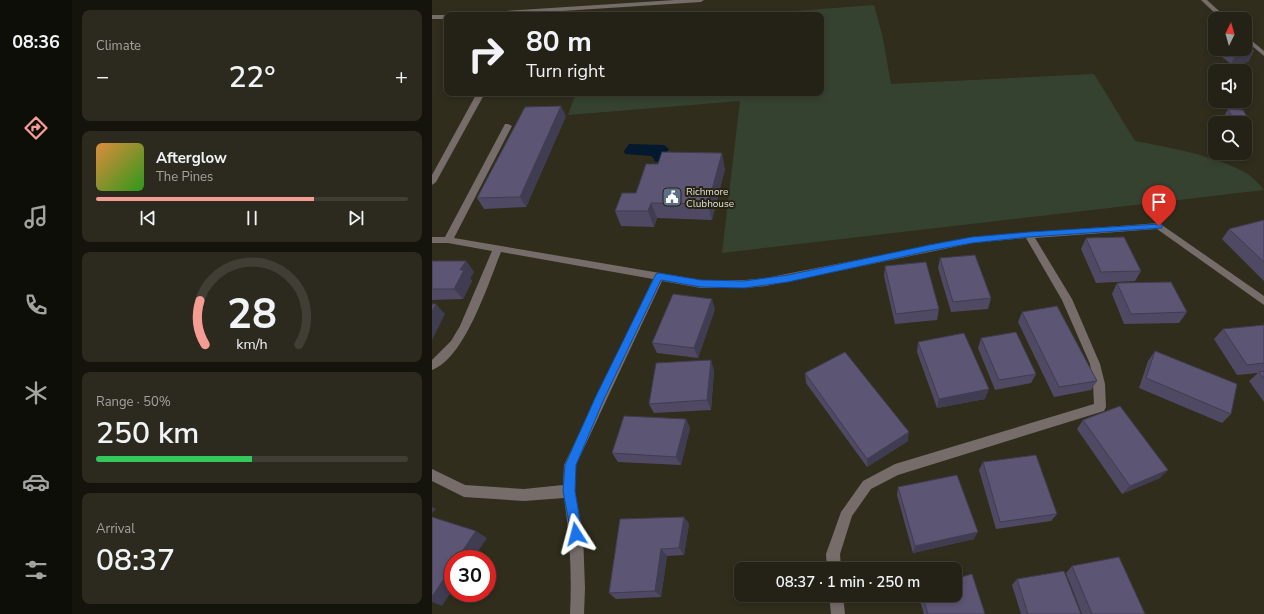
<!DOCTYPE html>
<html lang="en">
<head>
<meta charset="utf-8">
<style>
  body { margin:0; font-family:"Nunito Sans",sans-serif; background:#2c2a1f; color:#f1f3f6; height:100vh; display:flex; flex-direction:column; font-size:15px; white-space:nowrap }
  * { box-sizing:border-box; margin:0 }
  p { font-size:13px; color:#a3a4a1 }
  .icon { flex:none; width:22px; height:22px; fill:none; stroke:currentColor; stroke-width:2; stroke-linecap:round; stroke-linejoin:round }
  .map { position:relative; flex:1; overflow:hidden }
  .side { display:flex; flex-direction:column; gap:10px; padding:10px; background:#14130c; width:360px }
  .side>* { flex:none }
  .hud { position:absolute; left:12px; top:12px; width:380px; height:84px; border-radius:8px; box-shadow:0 2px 6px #0003,0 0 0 1px #413f35; background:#242216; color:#f1f3f6; overflow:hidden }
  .needle { width:26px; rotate:5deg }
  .buttons { position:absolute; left:776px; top:12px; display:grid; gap:8px }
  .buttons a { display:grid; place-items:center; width:44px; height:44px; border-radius:8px; background:#242216; box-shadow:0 2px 6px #0003,0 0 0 1px #413f35; font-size:20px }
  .speed { position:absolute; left:12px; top:550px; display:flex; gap:8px; font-size:20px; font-weight:700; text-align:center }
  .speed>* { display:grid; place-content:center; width:52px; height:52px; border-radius:50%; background:#242216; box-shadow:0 2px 6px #0003,0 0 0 1px #413f35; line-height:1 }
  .speed .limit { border:6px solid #d22; background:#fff; color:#111 }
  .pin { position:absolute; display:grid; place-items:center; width:34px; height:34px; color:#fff; margin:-41px -17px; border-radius:50% 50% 50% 0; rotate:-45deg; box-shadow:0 0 4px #0007 }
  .pin .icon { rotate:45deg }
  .me { position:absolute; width:44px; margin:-22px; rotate:351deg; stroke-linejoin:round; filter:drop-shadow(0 0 3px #0008) }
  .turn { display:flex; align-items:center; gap:14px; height:84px; padding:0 16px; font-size:18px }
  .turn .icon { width:52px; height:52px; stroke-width:2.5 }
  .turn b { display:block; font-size:28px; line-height:34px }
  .big { font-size:30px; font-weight:600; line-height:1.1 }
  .side .tile { flex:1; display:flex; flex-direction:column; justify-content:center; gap:6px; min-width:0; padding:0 14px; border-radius:8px; background:#2c2a1f }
  .side .dial { align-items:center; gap:0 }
  .dial svg { height:104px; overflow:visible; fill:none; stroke:#413f35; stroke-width:7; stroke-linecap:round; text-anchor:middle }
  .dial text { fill:#f1f3f6; stroke:none }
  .song { display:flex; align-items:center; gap:12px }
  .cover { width:48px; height:48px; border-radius:6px; background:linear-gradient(135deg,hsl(30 70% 55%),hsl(110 70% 35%)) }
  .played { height:4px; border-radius:2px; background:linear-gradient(90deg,#f59c94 70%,#413f35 70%) }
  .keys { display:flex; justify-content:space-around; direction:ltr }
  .heat { display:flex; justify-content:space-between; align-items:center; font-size:22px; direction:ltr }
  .charge { height:6px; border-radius:3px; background:linear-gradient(90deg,#34c759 50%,#413f35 0) }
  .trip { position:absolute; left:302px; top:562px; width:228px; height:40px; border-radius:8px; background:#242216; box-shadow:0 2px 6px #0003,0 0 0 1px #413f35; font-weight:600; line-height:40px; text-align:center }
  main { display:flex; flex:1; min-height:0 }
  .dock { display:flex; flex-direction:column; width:72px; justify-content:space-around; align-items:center; background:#0e0e09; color:#a3a4a1 }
  .dock .icon { width:28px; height:28px }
  .dock .active { color:#f59c94 }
  .dock b { font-size:18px; color:#f1f3f6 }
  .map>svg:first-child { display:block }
  .green { fill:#364230 }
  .water { fill:#04182e }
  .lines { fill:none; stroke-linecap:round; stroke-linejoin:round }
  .minor { fill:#766c6a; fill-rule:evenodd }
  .wall { fill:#4f4964 }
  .shaded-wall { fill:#403c51 }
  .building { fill:#5c5574; stroke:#403c51 }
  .route { fill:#1a73e8; stroke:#114b97 }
  .labels { text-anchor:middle; stroke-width:4; stroke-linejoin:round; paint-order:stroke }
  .poi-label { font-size:10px; fill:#e0dfd4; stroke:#262313; text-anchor:start }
</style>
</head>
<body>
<main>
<nav class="dock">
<b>08:36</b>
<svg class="icon active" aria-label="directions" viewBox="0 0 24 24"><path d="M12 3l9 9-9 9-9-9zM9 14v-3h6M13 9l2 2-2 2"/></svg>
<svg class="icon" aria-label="music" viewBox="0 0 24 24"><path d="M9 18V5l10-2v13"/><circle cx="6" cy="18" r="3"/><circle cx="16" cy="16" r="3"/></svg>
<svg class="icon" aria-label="phone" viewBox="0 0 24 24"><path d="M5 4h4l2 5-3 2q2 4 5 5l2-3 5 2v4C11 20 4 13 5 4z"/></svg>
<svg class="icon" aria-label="climate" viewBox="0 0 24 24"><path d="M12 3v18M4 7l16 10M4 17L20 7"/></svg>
<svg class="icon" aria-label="car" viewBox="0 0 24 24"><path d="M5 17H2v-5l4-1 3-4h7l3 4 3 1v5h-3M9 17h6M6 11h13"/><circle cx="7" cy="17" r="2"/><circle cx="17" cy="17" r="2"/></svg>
<svg class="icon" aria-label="filters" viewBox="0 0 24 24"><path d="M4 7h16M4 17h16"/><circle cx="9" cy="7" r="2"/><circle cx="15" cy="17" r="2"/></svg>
</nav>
<section class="side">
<div class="tile"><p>Climate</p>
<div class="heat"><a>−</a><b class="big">22°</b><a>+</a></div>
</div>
<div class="tile">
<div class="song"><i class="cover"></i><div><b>Afterglow</b><p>The Pines</p></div></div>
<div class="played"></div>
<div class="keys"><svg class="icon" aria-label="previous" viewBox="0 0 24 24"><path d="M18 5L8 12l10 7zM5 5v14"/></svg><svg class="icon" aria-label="pause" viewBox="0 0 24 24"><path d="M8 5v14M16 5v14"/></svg><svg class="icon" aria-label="next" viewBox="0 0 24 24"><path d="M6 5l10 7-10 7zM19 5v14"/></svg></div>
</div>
<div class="tile dial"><svg viewBox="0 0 100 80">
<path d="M14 69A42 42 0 1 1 86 69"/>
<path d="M14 69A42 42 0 0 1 10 35" stroke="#f59c94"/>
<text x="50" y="56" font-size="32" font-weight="700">28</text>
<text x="50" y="72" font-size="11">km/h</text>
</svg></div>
<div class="tile"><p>Range · 50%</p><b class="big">250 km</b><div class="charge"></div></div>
<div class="tile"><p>Arrival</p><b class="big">08:37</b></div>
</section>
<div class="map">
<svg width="832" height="614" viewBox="0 0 832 614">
  <rect width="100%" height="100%" fill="#302d1d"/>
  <path class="green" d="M442,5l8,29 9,50 203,-10 41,67c36,7 75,13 109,31 7,3 15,12 20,18l-542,63 18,-152 -172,14 8,-22h245v-78h-80z"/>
  <polygon class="water" points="197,144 232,145 237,149 227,162 222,161 222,159 219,156 193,154 192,151"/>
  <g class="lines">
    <g class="minor">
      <polygon points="243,0 272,0 269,2 69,15 39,15 42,13"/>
      <polygon points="769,0 775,0 796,19 789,19"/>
      <rect x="0" y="15" width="15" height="4"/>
      <polygon points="813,35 832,51 832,56 813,40"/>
      <polygon points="45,93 53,93 4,182 0,185 0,175"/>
      <path d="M73,124h3l4,2 -58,112 247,42h44l21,-2 207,-41 186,-14 105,73v9l-107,-76 -122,9 37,61 28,65 5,20 1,23 -2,4 -206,64 -27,14 -19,27 -12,38 1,15h-14l-1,-15 15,-42 22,-31 32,-17 199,-60 -1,-20 -3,-20 -28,-64 -36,-62 -53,5 -207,43 -21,2h-44l-39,-7 -86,184 -1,26 8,43 2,54 -1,26h-14c2,-39 0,-77 -6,-116l-40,3 -60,-4 -32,-16v-12l33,16 59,4 39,-4 1,-20 89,-186 -152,-27c-13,32 -36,106 -69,118v-10l19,-19 9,-15 32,-75 -44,-8h-16v-6h13z"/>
      <polygon points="397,595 411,595 413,614 399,614"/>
    </g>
  </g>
  <g class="wall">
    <polygon points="794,49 813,49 822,51 816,62 799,64 790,57"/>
    <polygon points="115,93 139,93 138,94 116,96"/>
    <polygon points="796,109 819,123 813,132 813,123 792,123 790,120"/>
    <polygon points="134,116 94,207 52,209 45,198"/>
    <polygon points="293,169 280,220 225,218 222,227 189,226 183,211 204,193"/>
    <polygon points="832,220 832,281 790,239 797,229"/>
    <polygon points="654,238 709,271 703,281 664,283 649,249"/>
    <polygon points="508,258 559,298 556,309 519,312 506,268"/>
    <polygon points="0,261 34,261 42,272 38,278 40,281 31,299 0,300"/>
    <polygon points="453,266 507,309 505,320 463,324 452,276"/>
    <polygon points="685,283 755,312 747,323 692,324 680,294"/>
    <polygon points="283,309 266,358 225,353 220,343"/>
    <polygon points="590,312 665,381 659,390 622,397 586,322"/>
    <polygon points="832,325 832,402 817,381 826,373 805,375 782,339 791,329"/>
    <polygon points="549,338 604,374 599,383 563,390 546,348"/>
    <polygon points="486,342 553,399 505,408 485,352"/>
    <polygon points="723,351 799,414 790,423 707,388 716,361"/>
    <polygon points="282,370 279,410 222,413 217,404"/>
    <polygon points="373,373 476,441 435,467 374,383"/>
    <polygon points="254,419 258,428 249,465 186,462 180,453"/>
    <polygon points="651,420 728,478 690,494 645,429"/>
    <polygon points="551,462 625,514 619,521 564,529 547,470"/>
    <polygon points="466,487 542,539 481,553 465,495"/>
    <polygon points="252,517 257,524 252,555 235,556 229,597 184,599 177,593"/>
    <polygon points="640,566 713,614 650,614 634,573"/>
    <polygon points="585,579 649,614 589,614 580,585"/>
    <polygon points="486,595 523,595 553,614 492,614"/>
  </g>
  <g class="shaded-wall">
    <polygon points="822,51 816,62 799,64 804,53"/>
    <polygon points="129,106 134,116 94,207 88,197"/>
    <polygon points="290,153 293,169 280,220 276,204"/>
    <polygon points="219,203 225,218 222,227 216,211"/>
    <polygon points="34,261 42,272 38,278 40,281 31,299 22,289 28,270"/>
    <polygon points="280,299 283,309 266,358 262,348"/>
    <polygon points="4,304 13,314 0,340 0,312"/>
    <polygon points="279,360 282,370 279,410 275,400"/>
    <polygon points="557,389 553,399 505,408 507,399"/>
    <polygon points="254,419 258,428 249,465 244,457"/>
    <polygon points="477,432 476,441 435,467 435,459"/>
    <polygon points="736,470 728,478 690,494 698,486"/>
    <polygon points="0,507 4,509 0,513"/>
    <polygon points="252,517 257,524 252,555 247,548"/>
    <polygon points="44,531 55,538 41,559 25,559"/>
    <polygon points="546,532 542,539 481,553 483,546"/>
    <polygon points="229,549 235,556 229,597 223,591"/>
    <polygon points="21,565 21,589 10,606 0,602 0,597"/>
  </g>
  <g class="building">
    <polygon points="813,44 822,51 804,53 799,49 813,49"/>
    <polygon points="129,106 88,197 45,198 93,107"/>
    <polygon points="796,109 811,110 819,123 803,122"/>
    <polygon points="230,152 290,153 276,204 219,203 216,211 183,211 190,193 204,193 214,164 226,164"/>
    <polygon points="832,220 832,262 797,229"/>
    <polygon points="692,237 709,271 669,272 654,238"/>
    <polygon points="543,255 559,298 521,302 508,258"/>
    <polygon points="0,261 34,261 28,270 32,270 22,289 0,289"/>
    <polygon points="494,262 507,309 464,314 453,266"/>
    <polygon points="739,282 755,312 699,314 685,283"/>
    <polygon points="241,294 280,299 262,348 220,343"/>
    <polygon points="0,304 4,304 0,312"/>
    <polygon points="625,306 665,381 627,387 590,312"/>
    <polygon points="832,325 832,363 815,365 791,329"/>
    <polygon points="584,332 604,374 567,380 549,338"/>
    <polygon points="532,333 557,389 507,399 486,342"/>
    <polygon points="723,351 805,384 799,414 714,378"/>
    <polygon points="413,352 477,432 435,459 373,373"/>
    <polygon points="279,360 275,400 217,404 224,363"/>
    <polygon points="832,371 832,379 827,372"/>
    <polygon points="688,406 736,470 698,486 651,420"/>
    <polygon points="192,416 254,419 244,457 180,453"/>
    <polygon points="604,455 625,514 568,522 551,462"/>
    <polygon points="525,475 546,532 483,546 466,487"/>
    <polygon points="0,517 44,531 25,559 21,559 21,565 0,597"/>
    <polygon points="252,517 247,548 229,549 223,591 177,593 188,519"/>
    <polygon points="687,557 713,614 660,614 640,566"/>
    <polygon points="632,571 649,614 596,614 585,579"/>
    <polygon points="540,574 553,614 496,614 490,595 523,595 523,579"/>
  </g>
  <polygon class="route" points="727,224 730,224 730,228 597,237 540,243 497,251 356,282 312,288 269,287 229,280 172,399 144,465 143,491 150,534 148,538 144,540 140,538 131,491 133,465 164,396 224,274 227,273 269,280 312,281 356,275 497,245 540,237 597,232"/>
  <defs>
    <symbol id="civic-square" viewBox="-11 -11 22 22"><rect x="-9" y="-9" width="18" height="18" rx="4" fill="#5c6f8a" stroke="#262313"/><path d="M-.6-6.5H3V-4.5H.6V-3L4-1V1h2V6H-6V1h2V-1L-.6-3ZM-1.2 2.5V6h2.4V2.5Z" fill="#fff"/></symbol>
  </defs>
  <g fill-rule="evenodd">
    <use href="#civic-square" x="229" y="186" width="22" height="22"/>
  </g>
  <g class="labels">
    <g class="poi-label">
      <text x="254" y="195">Richmore<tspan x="254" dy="12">Clubhouse</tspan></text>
    </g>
  </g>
</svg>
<div class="buttons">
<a><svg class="needle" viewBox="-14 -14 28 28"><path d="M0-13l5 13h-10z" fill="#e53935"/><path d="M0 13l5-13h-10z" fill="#a3a4a1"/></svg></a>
<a><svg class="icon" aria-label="sound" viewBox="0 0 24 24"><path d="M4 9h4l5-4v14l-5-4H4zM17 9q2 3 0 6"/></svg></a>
<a><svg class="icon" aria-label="search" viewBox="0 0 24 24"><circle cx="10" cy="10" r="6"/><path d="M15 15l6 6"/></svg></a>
</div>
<div class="speed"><div class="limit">30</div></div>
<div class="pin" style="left:727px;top:226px;background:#d93025"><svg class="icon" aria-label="arrive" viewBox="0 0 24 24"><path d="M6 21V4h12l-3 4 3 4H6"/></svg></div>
<svg class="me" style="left:144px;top:534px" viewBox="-20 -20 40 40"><path d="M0-17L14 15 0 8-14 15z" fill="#1a73e8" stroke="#fff" stroke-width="4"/></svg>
<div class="trip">08:37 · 1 min · 250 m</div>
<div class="hud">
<div class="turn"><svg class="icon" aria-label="right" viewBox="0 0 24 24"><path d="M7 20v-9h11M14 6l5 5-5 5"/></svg><div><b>80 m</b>Turn right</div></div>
</div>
</div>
</main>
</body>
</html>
